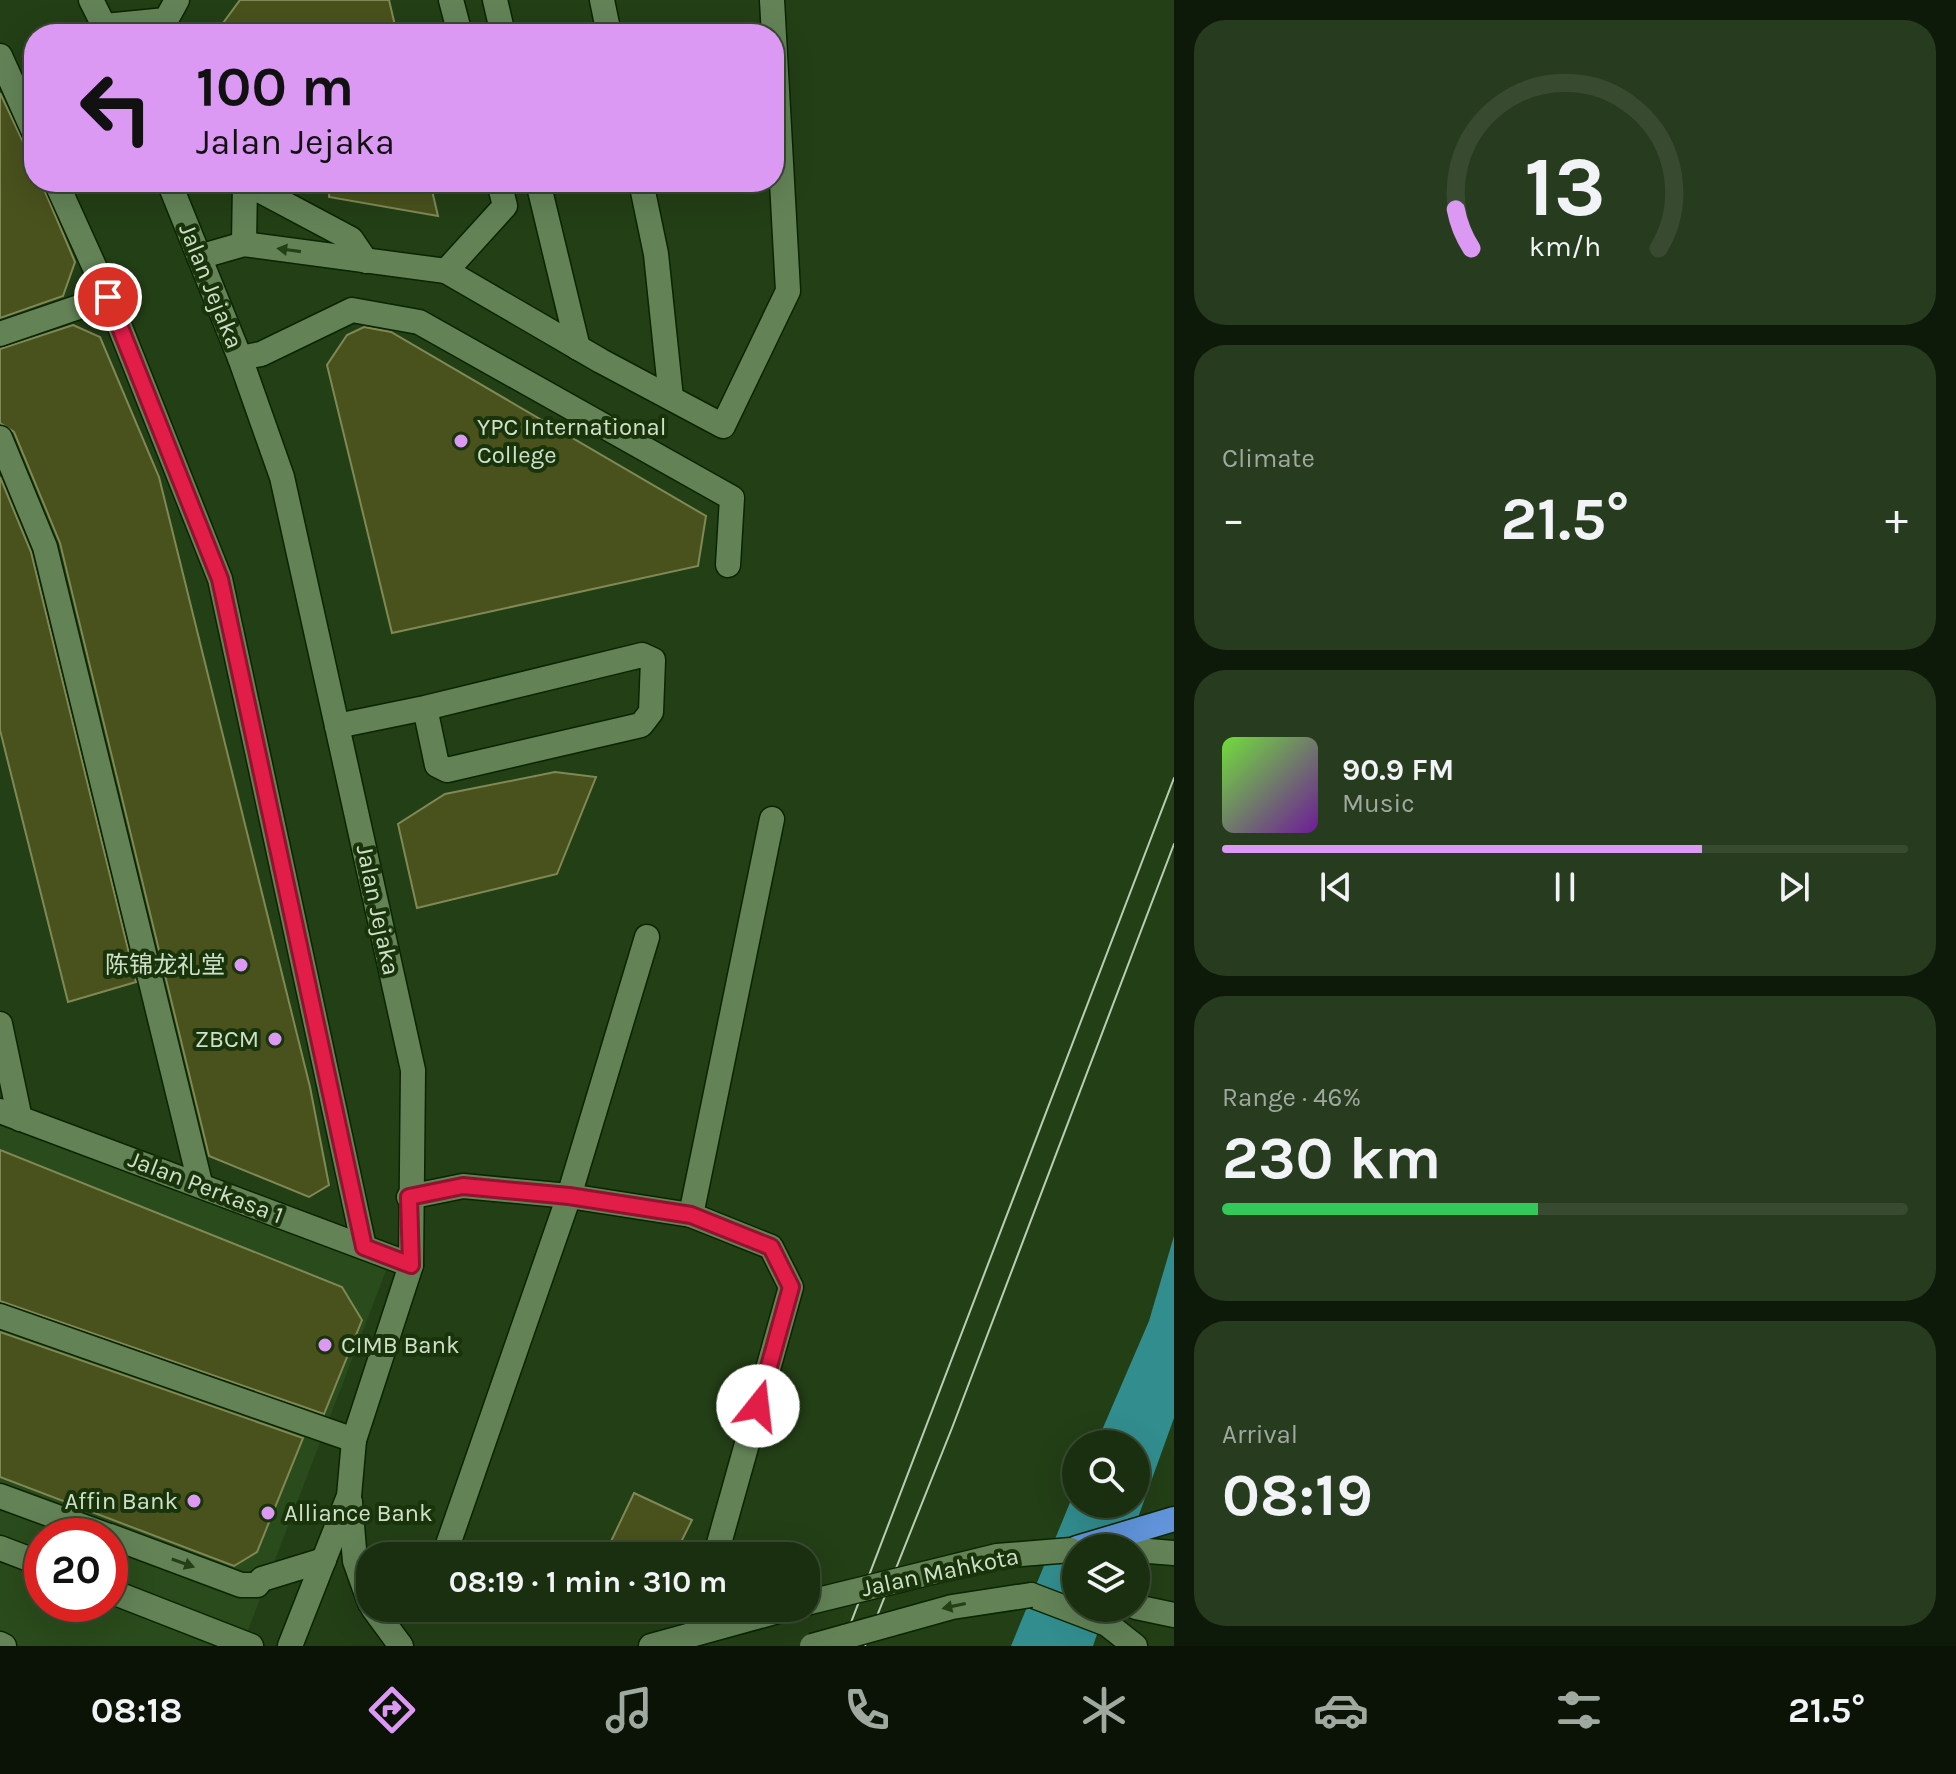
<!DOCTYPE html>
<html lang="en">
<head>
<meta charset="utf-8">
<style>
  body { margin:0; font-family:Karla,"Noto Sans SC",sans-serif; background:#273b1e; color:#f1f3f6; height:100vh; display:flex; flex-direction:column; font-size:30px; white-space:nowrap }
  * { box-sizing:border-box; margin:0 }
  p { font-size:26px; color:#9fa99f }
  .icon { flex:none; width:44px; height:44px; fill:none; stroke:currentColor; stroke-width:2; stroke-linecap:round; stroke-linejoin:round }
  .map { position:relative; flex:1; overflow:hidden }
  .details { display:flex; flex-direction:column; gap:20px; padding:20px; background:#0e1a09; width:782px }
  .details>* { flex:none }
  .hud { position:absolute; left:24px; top:24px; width:760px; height:168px; border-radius:32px; box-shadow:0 8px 32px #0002,0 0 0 2px #384a30; background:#dc99f4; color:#111; overflow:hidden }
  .buttons { position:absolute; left:1062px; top:1430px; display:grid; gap:16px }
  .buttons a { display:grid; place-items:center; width:88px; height:88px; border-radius:50%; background:#1a2f10; box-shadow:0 8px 32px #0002,0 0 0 2px #384a30; font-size:40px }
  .speed { position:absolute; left:24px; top:1518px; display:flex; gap:16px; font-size:40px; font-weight:700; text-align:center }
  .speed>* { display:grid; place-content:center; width:104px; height:104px; border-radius:50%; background:#1a2f10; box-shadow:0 8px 32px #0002,0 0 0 2px #384a30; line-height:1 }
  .speed .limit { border:12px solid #d22; background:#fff; color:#111 }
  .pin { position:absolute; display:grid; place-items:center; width:68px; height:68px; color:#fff; margin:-34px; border:4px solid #fff; border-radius:50%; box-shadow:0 2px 8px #0007 }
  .me { position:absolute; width:88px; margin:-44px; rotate:16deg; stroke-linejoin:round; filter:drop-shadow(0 0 6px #0008) }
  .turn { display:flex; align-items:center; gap:28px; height:168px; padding:0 40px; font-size:36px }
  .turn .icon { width:104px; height:104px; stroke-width:2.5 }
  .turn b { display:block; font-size:56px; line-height:68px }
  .big { font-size:60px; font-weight:700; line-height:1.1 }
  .details .card { flex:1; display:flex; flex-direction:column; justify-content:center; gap:12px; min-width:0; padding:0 28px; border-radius:32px; background:#273b1e }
  .details .dial { align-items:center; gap:0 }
  .dial svg { height:208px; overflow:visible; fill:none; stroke:#384a30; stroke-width:7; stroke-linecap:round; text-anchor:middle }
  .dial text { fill:#f1f3f6; stroke:none }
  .song { display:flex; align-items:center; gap:24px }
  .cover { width:96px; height:96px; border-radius:12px; background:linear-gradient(135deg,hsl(100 70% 55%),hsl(280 70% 35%)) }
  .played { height:8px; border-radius:4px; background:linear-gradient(90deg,#dc99f4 70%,#384a30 70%) }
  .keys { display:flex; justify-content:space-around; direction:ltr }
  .heat { display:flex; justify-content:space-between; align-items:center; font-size:44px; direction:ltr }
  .charge { height:12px; border-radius:6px; background:linear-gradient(90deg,#34c759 46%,#384a30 0) }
  .trip { position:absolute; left:356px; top:1542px; width:464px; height:80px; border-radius:32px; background:#1a2f10; box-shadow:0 8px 32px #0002,0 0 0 2px #384a30; font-weight:700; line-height:80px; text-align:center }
  .tab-bar { display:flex; height:128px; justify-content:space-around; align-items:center; background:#0a1306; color:#9fa99f }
  .tab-bar .icon { width:56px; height:56px }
  .tab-bar .on { color:#dc99f4 }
  .tab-bar b { font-size:36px; color:#f1f3f6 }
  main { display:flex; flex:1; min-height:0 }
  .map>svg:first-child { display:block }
  .built { fill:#2a4b1b; fill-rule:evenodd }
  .water { fill:#328d8f }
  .building { fill:#49511d; stroke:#808955; stroke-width:2 }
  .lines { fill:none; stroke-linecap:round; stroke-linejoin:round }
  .minor-casing { stroke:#0a2500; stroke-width:27 }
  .highway-casing { stroke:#0a2500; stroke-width:27 }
  .minor { stroke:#638357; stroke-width:24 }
  .highway { stroke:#6194db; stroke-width:24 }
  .tram { stroke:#bacdb4; stroke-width:2 }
  .minor-bridge-casing { stroke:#0a2500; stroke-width:27; stroke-linecap:butt }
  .minor-bridge { stroke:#638357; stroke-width:24 }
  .oneway { fill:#244016 }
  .route-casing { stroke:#92132f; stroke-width:20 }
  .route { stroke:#e11d48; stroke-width:14 }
  .poi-dot { fill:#dc99f4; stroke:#19340b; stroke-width:3 }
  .labels { text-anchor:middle; stroke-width:8; stroke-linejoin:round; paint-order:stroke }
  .street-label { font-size:24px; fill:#cfe0c9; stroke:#19340b }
  .poi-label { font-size:24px; fill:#cfe0c9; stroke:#19340b; text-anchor:start }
</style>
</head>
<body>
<main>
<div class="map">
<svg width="1174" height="1646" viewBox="0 0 1174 1646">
  <rect width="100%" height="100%" fill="#233f16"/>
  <path class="built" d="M0,1117l387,151 -145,378h-242zM42,1536h68v68h-68z"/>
  <polygon class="water" points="1174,1236 1174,1418 1127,1548 1076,1548 1076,1608 1106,1608 1093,1646 1011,1646 1076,1488 1076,1504 1136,1504 1136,1444 1096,1444 1149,1321"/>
  <g class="building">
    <polygon points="240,0 389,0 397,34 215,34"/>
    <polygon points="0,93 34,165 34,182 41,182 75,262 63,296 0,318"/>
    <polygon points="330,182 430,182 438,216 329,197"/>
    <polygon points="73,325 100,337 159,477 310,1087 329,1185 309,1197 209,1156 60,543 14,432 0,423 0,349"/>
    <polygon points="364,327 391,332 706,516 698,566 392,633 327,365 347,335"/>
    <polygon points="0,477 31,552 136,982 68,1002 0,730"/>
    <polygon points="555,772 596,777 557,874 417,908 398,824 445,794"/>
    <polygon points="0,1150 342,1287 362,1320 324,1414 0,1301"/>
    <polygon points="0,1332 303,1438 257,1552 234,1566 0,1477"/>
    <polygon points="634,1493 692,1520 674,1556 604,1556"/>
  </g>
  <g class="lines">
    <defs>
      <g id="minor">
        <polyline points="91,0 108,34"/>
        <polyline points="451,0 460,34"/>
        <polyline points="495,0 503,34"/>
        <polyline points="602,0 609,34"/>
        <polyline points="105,26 166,20 177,0"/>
        <polyline points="0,56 34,132"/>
        <polyline points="56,182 108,297 220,579 364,1247"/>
        <polyline points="169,182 240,358 282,477 413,1070 411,1265 354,1440 349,1496 290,1646"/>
        <polyline points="244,182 351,239 366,261"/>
        <polyline points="499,182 505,206 446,271 601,361 723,426 788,291 772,0"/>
        <polyline points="538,182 578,348"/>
        <polyline points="641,182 656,254 671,398"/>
        <polyline points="244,244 245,184"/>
        <polyline points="199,257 244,244 446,271"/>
        <polyline points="0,334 108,297"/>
        <polyline points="240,358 261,354 352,310 419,322 732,498 728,565"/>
        <polyline points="0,438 45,547 200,1183"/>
        <polyline points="337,726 425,708 642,655 653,660 651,712 641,725 447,770 437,765 425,708"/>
        <polyline points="0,1024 20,1119"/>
        <polyline points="0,1111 411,1265"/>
        <polyline points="409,1197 463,1186 569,1196 691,1215 772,819"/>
        <polyline points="691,1215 771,1247 791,1287 716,1554"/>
        <polyline points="0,1316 354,1440"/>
        <polyline points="0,1496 109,1536"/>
        <polyline points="350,1502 355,1561 370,1603"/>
        <polyline points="110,1536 241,1585 257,1585 262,1579 324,1560"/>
        <polyline points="0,1548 42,1564"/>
        <polyline points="1136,1550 1174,1553"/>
        <polyline points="444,1556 569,1196 647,937"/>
        <polyline points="110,1591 251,1646"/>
        <polyline points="1031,1595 1107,1624 1135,1646"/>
        <polyline points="1136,1607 1174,1615"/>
        <polyline points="373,1608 401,1646"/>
        <polyline points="0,1644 4,1646"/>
        <polyline points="651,1646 789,1608"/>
      </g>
      <polyline id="highway" points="1077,1548 1174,1519"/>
    </defs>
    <use href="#minor" class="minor-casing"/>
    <use href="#highway" class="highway-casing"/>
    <use href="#minor" class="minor"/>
    <use href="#highway" class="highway"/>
    <g class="tram">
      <polyline points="842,1646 1174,778"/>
      <polyline points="865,1646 952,1428 1174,844"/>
    </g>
    <defs>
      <g id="minor-bridge">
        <polyline points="806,1603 997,1556 1071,1550"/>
        <polyline points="812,1646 952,1607 1031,1595"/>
      </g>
    </defs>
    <use href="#minor-bridge" class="minor-bridge-casing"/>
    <use href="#minor-bridge" class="minor-bridge"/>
  </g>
  <defs><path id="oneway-solid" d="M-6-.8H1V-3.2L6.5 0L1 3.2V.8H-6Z" transform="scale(2)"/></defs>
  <g class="oneway">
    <use href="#oneway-solid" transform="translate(289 250) rotate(-172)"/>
    <use href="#oneway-solid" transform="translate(183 1563) rotate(20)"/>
    <use href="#oneway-solid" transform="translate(954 1606) rotate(168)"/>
  </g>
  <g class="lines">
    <defs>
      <polyline id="route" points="108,297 220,579 364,1247 411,1265 409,1197 463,1186 569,1196 691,1215 771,1247 791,1287 758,1406"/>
    </defs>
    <use href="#route" class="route-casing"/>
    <use href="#route" class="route"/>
  </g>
  <g class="poi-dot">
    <circle cx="461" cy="441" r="8"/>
    <circle cx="241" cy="965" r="8"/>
    <circle cx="275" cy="1039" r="8"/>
    <circle cx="325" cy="1345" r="8"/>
    <circle cx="194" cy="1501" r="8"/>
    <circle cx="268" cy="1513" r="8"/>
  </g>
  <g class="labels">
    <g class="street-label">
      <text transform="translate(211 286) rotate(68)" y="8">Jalan Jejaka</text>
      <text transform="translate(378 910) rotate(78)" y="8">Jalan Jejaka</text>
      <text transform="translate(206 1187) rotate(21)" y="8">Jalan Perkasa 1</text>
      <text transform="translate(940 1572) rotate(-12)" y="8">Jalan Mahkota</text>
    </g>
    <g class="poi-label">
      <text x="477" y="435">YPC International<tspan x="477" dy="28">College</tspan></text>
      <text x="225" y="973" text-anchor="end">陈锦龙礼堂</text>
      <text x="259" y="1047" text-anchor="end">ZBCM</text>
      <text x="341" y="1353">CIMB Bank</text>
      <text x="178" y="1509" text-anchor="end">Affin Bank</text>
      <text x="284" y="1521">Alliance Bank</text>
    </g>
  </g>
</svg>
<div class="buttons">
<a><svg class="icon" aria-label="search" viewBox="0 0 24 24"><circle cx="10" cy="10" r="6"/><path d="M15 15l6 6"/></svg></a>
<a><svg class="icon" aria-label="layers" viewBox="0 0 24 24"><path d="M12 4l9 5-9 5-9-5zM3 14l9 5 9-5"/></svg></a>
</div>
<div class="speed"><div class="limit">20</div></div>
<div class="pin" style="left:108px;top:297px;background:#d93025"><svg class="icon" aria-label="arrive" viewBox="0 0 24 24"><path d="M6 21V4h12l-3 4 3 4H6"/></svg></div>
<svg class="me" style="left:758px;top:1406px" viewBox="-20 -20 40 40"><circle r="19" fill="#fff"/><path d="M0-13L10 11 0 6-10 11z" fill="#e11d48"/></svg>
<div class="trip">08:19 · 1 min · 310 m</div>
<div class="hud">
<div class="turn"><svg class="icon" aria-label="left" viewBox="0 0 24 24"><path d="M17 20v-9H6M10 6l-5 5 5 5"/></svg><div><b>100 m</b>Jalan Jejaka</div></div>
</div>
</div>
<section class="details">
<div class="card dial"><svg viewBox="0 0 100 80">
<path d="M14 69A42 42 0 1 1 86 69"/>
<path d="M14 69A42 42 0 0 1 8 54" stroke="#dc99f4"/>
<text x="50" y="56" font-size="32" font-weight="700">13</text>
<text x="50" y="72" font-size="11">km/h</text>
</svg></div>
<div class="card"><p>Climate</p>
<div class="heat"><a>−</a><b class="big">21.5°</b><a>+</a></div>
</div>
<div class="card">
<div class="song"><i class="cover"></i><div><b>90.9 FM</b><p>Music</p></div></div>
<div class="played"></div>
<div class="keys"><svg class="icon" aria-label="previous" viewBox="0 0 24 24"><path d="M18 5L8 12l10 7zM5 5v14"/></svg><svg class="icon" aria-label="pause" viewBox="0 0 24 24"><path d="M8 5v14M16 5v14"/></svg><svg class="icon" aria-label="next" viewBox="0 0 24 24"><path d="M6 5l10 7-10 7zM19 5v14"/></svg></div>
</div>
<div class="card"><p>Range · 46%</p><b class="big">230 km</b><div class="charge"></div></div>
<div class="card"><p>Arrival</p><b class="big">08:19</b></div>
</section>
</main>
<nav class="tab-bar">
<b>08:18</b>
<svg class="icon on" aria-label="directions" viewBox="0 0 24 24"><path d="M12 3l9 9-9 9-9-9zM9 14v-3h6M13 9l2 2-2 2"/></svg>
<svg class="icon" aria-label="music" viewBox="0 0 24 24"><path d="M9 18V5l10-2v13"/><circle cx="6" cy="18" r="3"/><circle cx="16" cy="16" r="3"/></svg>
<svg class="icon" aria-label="phone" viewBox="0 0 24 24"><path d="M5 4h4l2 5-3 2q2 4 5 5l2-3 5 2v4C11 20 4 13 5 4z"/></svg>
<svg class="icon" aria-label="climate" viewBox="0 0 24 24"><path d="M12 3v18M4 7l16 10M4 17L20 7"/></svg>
<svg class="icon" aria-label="car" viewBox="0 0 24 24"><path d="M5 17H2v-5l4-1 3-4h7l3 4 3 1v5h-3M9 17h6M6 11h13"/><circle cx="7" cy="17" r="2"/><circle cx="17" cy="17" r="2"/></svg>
<svg class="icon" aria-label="filters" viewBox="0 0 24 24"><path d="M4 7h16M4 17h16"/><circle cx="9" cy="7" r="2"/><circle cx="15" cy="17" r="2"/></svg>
<b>21.5°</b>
</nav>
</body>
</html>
